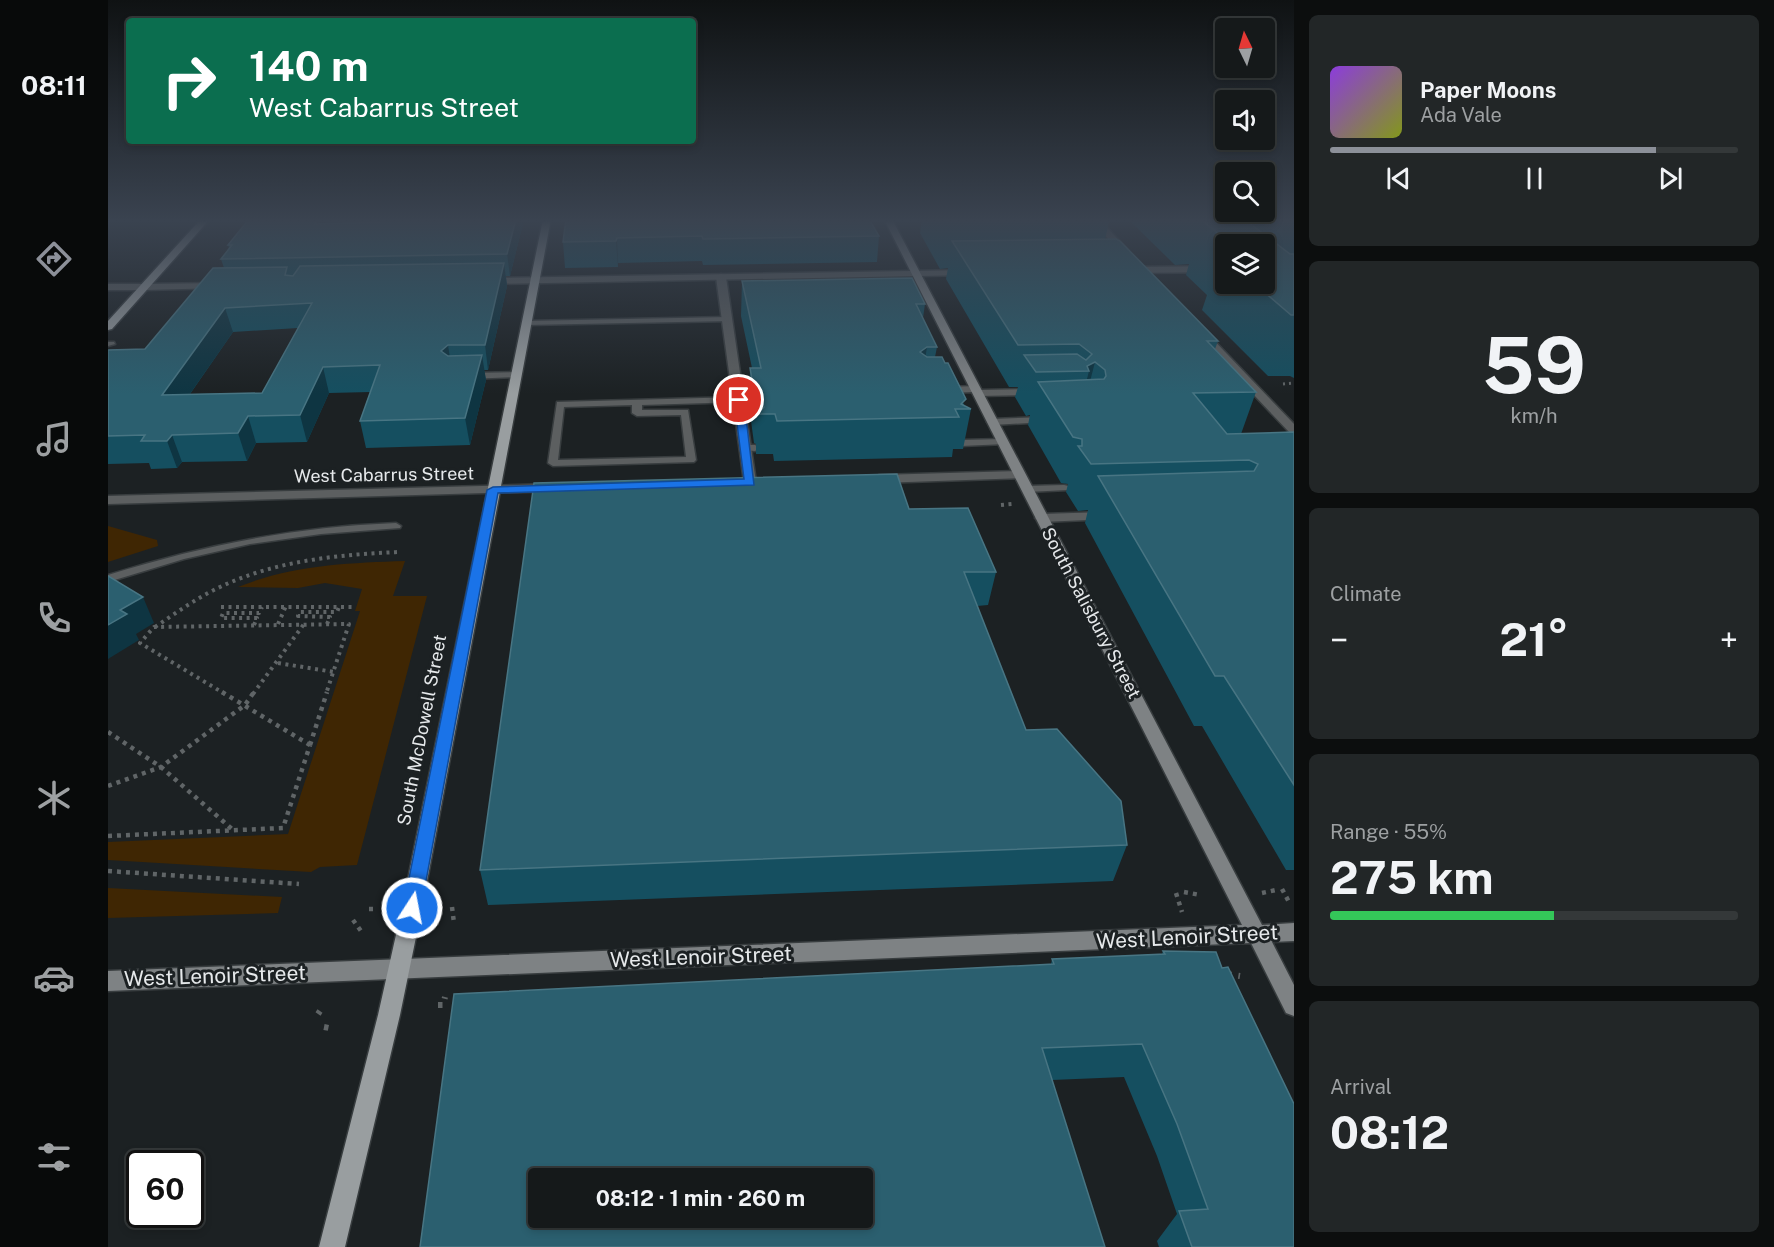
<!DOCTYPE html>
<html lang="en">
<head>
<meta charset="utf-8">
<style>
  body { margin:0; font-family:"Public Sans",sans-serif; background:#222627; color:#f1f3f6; height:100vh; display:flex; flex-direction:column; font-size:22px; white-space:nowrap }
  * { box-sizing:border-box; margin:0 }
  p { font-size:20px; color:#9da0a2 }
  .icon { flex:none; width:33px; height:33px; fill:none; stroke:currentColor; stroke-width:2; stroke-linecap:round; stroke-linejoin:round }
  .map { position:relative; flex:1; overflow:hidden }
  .side { display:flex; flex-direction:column; gap:15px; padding:15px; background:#0c0e0e; width:480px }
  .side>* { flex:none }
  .guide { position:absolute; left:18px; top:18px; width:570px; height:126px; border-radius:6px; box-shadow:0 3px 9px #0003,0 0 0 2px #343839; background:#0b6e4f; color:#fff; overflow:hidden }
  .needle { width:39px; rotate:355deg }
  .tools { position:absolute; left:1107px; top:18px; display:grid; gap:12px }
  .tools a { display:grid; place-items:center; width:60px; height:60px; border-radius:6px; background:#15191a; box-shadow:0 3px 9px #0003,0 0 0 2px #343839; font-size:30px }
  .speed { position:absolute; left:18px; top:1150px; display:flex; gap:12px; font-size:30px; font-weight:700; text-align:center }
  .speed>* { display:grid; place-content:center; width:78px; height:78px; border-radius:50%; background:#15191a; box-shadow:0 3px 9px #0003,0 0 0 2px #343839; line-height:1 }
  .speed .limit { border:3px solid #111; border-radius:9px; background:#fff; color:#111 }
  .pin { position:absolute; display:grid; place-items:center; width:51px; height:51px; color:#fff; margin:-26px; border:3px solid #fff; border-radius:50%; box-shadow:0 2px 6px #0007 }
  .me { position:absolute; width:66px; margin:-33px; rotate:11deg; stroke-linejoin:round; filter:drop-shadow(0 0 4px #0008) }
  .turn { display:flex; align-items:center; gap:21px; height:126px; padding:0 24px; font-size:27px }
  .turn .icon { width:78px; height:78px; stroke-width:2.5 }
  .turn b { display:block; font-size:42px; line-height:51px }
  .big { font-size:45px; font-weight:700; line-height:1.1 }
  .side .tile { flex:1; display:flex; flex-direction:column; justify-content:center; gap:9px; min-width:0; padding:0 21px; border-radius:9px; background:#222627 }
  .side .dial { align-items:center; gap:0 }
  .dial b { font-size:78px; line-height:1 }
  .song { display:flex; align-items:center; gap:18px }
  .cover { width:72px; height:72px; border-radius:9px; background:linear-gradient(135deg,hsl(270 70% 55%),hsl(70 70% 35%)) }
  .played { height:6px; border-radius:3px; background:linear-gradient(90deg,#8c9099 80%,#343839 80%) }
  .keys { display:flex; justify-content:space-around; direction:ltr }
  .heat { display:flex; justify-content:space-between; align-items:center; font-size:33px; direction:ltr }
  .charge { height:9px; border-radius:4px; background:linear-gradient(90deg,#34c759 55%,#343839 0) }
  .trip { position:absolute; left:420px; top:1168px; width:345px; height:60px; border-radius:6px; background:#15191a; box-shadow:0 3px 9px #0003,0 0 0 2px #343839; font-weight:700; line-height:60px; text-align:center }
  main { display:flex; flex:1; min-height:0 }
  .tabs { display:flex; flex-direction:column; width:108px; justify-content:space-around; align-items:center; background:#080a0a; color:#9da0a2 }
  .tabs .icon { width:42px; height:42px }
  .tabs .on { color:#8c9099 }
  .tabs b { font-size:27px; color:#f1f3f6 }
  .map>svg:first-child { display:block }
  .green { fill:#3f2603 }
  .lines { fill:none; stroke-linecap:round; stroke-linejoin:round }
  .service-casing { stroke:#383d3f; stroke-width:3 }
  .pedestrian-casing { stroke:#383d3f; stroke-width:3 }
  .minor-casing { stroke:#383d3f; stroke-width:3 }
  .tertiary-casing { stroke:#383d3f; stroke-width:3 }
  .secondary-casing { stroke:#383d3f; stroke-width:3 }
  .primary-casing { stroke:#383d3f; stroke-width:3 }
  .path-far3 { stroke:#606567; stroke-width:3; stroke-dasharray:2 4; stroke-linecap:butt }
  .path-far2 { stroke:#606567; stroke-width:4; stroke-dasharray:3 4.5; stroke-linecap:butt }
  .path-far1 { stroke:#606567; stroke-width:4.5; stroke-dasharray:4 5; stroke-linecap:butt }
  .path { stroke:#606567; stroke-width:6; stroke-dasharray:4.5 7; stroke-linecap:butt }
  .service { fill:#5c5f60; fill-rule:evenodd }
  .pedestrian { fill:#5c5f60; fill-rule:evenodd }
  .minor { fill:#5c5f60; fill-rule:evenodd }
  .tertiary { fill:#5c5f60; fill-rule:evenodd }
  .secondary { fill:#7e8284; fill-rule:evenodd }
  .primary { fill:#999ea0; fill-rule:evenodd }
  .wall { fill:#154f60; fill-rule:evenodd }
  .shaded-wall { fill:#0e3542 }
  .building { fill:#2b5f6f; stroke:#487583; stroke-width:1.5; fill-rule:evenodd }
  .route { fill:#1a73e8; stroke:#114b97; stroke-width:1.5 }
  .labels { text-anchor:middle; stroke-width:6; stroke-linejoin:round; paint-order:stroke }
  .street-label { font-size:18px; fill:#e6e9eb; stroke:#1c2123 }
  .near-street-label { font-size:21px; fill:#e6e9eb; stroke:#1c2123 }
</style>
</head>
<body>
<main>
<nav class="tabs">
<b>08:11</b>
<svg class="icon on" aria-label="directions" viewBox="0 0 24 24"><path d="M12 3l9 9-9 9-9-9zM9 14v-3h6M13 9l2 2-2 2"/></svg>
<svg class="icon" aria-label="music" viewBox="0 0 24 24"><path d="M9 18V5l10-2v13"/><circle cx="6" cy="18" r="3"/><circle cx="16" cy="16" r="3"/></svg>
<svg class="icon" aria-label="phone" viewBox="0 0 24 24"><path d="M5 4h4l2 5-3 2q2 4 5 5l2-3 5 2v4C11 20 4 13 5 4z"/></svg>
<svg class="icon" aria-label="climate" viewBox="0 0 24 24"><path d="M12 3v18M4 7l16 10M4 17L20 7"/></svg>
<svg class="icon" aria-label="car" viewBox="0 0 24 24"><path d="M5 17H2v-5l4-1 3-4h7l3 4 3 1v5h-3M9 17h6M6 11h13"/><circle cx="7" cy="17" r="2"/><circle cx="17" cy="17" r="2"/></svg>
<svg class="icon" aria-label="filters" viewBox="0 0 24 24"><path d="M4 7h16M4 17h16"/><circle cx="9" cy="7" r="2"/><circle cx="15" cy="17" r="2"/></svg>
</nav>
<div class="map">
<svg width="1186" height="1247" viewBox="0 0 1186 1247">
  <rect width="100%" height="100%" fill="#1c2123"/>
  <g class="green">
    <polygon points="0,526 49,540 50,546 0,562"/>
    <path d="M297,561l-12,35h34l-70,269 -37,2 -9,5 -203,-12v-18l180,-8 72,-223h-5l7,-22 -37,-6 -27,5 -60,-1c54,-22 109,-24 167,-26z"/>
    <polygon points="0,888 174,897 170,913 0,918"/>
  </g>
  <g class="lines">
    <defs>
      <g id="service">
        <polygon points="619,317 622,317 622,321 418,325 414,323 418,321"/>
        <polygon points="0,342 6,342 7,344 0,346"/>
        <polygon points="408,372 412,375 411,377 361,379 357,376 361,373"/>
        <polygon points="868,386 871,387 872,390 924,389 928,392 924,395 870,396 867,395 866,392 839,393 835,390 839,387"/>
        <path d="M631,397l3,1v4l-100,3v5h46l8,50 -2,2 -141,4 -5,-3 9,-61zM524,405v8l5,3 44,-1 5,42 -128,3 6,-53z"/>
        <polygon points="937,417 942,420 940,422 884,425 879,422 884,419"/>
        <polygon points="895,439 898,440 898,444 853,446 848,443 853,440"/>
        <polygon points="637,445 647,445 652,448 647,451 634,450 632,448"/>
        <polygon points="956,485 960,486 960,490 919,492 914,489 919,486"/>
        <path d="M288,523l5,3 -1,2 -79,6 -71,10 -66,15 -76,23v-7c96,-30 187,-48 288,-52z"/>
      </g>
      <polygon id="pedestrian" points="997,512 1002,513 1004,516 1002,519 934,522 927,518 934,514"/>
      <g id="minor">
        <polygon points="982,219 991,219 1020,250 1020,254 1014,254"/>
        <polygon points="613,274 618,277 648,482 642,486 636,482 608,277"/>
        <polygon points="0,284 37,284 42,287 37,290 0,290"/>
        <polygon points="1089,331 1097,331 1186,424 1186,435 1182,433 1089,335"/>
      </g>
      <g id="tertiary">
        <polygon points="1118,266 1118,272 1022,273 1018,270 1022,267"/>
        <polygon points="860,270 863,271 863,275 380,284 375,281 380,278"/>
        <polygon points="110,283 115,286 113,288 37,290 32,287 37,284"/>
        <polygon points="912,471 916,472 916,478 771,483 765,479 771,475"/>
        <polygon points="444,484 448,485 448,491 0,504 0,496"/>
      </g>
      <polygon id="secondary" points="776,219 784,219 1154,925 1186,923 1186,941 1164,942 1186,985 1186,1016 1178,1013 1143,943 0,991 0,971 1134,925"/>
      <g id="primary">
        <polygon points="93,219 102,219 4,329 0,330 0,321"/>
        <polygon points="435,219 443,219 314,908 292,1015 237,1247 211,1247 270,1015 294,908"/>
      </g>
    </defs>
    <use href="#service" class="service-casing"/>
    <use href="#pedestrian" class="pedestrian-casing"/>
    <use href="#minor" class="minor-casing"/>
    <use href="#tertiary" class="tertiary-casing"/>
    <use href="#secondary" class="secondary-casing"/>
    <use href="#primary" class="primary-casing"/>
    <polyline class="path-far3" points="1175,384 1186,383"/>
    <g class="path-far2">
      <polyline points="893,505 904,504"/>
      <polyline points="113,607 244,607"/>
      <polyline points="170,624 178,606"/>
      <polyline points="219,624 222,617 190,616 192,612 229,612 231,607"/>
      <polyline points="146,625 149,618 113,618 115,613 151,613 154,607"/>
      <path d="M47,627c18,-12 36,-25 55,-35 59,-31 124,-37 189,-40"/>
      <polyline points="170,663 226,672"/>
      <polyline points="117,694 32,643 46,627 241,624 218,694"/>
      <polyline points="145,694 196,624"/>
    </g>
    <g class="path-far1">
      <polyline points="114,692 202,745"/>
      <polyline points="0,732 53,767 124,829"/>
      <polyline points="202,745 219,692"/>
      <polyline points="0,786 53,767 137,705 146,692"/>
      <polyline points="0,836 175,828 202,745"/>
      <polyline points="0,871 191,884"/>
      <polyline points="1174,889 1181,902"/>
      <polyline points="1076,892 1092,895"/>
      <polyline points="1068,893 1074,912"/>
      <polyline points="1154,893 1168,890"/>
      <polyline points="344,907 346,923"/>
      <polyline points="261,909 270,909"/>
      <polyline points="245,920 253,931"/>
    </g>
    <g class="path">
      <polyline points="1119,974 1132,976"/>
      <polyline points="330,1005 335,1005 337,997"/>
      <polyline points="210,1014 212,1011"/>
      <polyline points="216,1027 221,1028"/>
    </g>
    <use href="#service" class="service"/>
    <use href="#pedestrian" class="pedestrian"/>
    <use href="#minor" class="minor"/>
    <use href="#tertiary" class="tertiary"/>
    <use href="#secondary" class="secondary"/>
    <use href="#primary" class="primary"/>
  </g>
  <g class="wall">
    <path d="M141,219h86l-2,4 52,-1 1,-3h138l-14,57h-4l1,10 -19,84h-4l2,10 -16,65 -104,3 -6,-27 10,-29 -41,1 -22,49 -51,1 -9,18 -65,1 -5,6 -26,1 -2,-6 -41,1v-114l37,-1 79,-81 -3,-9 8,-11 -1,-3zM190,328l-36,65 -72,1 43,-62z"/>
    <polygon points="458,219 771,236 769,262 595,265 594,261 510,263 510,267 457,268 455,242"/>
    <polygon points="814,219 1002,219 997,239 1110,341 1107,349 1148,392 1133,434 1186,432 1186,870 1178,870 1094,726 1086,726 977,523 980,510 970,511 958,492 960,484 953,483 920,425 922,415 918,416 907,397 910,387 901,387 838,279 840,268 832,269 812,233"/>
    <path d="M1020,219h166v159l-4,-2h-22l-66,-66 5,-15 -21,-20 3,-11 -14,1zM1118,244h38v40h-38z"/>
    <polygon points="634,281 817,304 815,318 829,347 827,357 857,406 863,409 855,449 845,449 844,457 666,461 665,454 648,454 648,444 646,443 641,406 642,368 644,368 633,316"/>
    <polygon points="801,509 888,572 880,605 869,606 918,730 1019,845 1005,881 380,905 372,870"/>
    <polygon points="1055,951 1114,968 1186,1247 1051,1247 1049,1241 1069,1214 1049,1156 1016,1077 944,1080 312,1247 943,964 944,959 1054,954"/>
  </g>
  <g class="shaded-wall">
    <polygon points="210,219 227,220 212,245 207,224"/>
    <polygon points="408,219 416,219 402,276 399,254"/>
    <polygon points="509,238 510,263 510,267 508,241"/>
    <polygon points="396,263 399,286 380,370 377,345"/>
    <polygon points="117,308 125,332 63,421 54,395"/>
    <polygon points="340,345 344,371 333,351"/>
    <polygon points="819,347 813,385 812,352"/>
    <polygon points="374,355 378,380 362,445 357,418"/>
    <polygon points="987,362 976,405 972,407 981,371 979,366"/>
    <polygon points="215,367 221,393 199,442 192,415"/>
    <polygon points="140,416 148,443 139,461 130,433"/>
    <polygon points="64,435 74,462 69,468 59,441"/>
    <polygon points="35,597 46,623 28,634 31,640 0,659 0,625 12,610"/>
  </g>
  <g class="building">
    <polygon points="141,219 210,219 207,224 277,222 278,219 408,219 399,254 113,259 124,245 120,245"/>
    <polygon points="458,219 761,219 771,236 595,239 594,236 509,238 508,241 455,242"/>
    <polygon points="1136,219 1182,254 1186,254 1186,315 1183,315 1147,284 1156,284 1156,244 1123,244 1094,220"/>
    <polygon points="1008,239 1012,241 1110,341 1099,341 1148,392 1085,393 1119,434 1186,432 1186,785 1116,676 1107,676 990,476 1146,471 1150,464 1141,460 983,464 970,446 974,446 974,439 965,437 930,382 996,379 998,376 997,370 987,362 979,366 981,371 928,372 916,355 969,354 978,360 984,354 971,344 910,345 844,241"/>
    <polygon points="1112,252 1118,252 1118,257"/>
    <path d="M396,263l-19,82h-37l-7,6 7,5 34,-1 -17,63 -105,3 20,-56 -57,2 -23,48 -52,1 -10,17 -66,2 -5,6h-26l4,-6 -37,1v-86l37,-1 68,-81 74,-1 -2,8 8,1 7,-10zM204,303l-50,90 -100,2 63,-87z"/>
    <polygon points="804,278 817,304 808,304 829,347 819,347 812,352 819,357 834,357 837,363 840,363 858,399 853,404 863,409 847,409 851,417 669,421 667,414 650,414 656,407 648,403 642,368 653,368 634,281"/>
    <polygon points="789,474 801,509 860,508 888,572 856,572 918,730 949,729 1013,801 1019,845 372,870 426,483"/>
    <polygon points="0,576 35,597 12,610 19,614 0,625"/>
    <path d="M1055,951l53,1 6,16 6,-1 66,137v143h-102l-13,-36 29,-2 -31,-85 -35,-80 -100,4 63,199h-685l34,-253 600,-30 -2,-5 113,-5zM430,1179h324v39h-324z"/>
  </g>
  <linearGradient id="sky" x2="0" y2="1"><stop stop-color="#0f1213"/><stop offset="0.56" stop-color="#3a4350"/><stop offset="1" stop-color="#3a4350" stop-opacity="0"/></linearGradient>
  <rect width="1186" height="394" fill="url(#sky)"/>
  <polygon class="route" points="631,397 636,400 646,485 390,493 313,908 310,913 304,916 297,913 295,908 379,490 385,487 636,479 626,400"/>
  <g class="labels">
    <g class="street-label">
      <text transform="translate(276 475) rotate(-1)" y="6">West Cabarrus Street</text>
      <text transform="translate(983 613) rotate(62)" y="6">South Salisbury Street</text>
      <text transform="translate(314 730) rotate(-79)" y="6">South McDowell Street</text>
    </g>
    <g class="near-street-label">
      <text transform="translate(1079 937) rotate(-3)" y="7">West Lenoir Street</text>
      <text transform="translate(593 957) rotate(-2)" y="7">West Lenoir Street</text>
      <text transform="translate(107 976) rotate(-2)" y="7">West Lenoir Street</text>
    </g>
  </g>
</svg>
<div class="tools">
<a><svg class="needle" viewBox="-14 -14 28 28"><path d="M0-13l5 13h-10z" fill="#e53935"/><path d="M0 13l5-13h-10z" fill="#9da0a2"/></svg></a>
<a><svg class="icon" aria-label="sound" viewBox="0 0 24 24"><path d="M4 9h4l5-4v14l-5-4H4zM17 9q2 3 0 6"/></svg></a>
<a><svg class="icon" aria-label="search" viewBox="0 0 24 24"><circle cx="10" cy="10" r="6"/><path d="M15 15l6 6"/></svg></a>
<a><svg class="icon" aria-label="layers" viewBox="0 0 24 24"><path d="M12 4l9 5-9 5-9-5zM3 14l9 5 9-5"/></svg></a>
</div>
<div class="speed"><div class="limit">60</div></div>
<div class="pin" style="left:631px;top:400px;background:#d93025"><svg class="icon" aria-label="arrive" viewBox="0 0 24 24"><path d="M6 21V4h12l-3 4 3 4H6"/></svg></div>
<svg class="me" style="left:304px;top:908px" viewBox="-20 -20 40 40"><circle r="17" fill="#1a73e8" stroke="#fff" stroke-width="3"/><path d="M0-11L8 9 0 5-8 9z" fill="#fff"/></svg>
<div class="trip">08:12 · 1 min · 260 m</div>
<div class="guide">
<div class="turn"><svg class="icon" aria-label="right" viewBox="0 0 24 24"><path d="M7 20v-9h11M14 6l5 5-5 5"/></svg><div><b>140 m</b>West Cabarrus Street</div></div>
</div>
</div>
<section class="side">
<div class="tile">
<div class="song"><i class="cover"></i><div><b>Paper Moons</b><p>Ada Vale</p></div></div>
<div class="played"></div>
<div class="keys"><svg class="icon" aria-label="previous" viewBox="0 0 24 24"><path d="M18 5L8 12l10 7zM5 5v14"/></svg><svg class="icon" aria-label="pause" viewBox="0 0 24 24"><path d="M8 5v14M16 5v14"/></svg><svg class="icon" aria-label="next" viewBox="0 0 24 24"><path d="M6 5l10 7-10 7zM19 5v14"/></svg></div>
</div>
<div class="tile dial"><b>59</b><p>km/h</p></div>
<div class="tile"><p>Climate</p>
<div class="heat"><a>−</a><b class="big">21°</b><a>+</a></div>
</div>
<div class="tile"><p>Range · 55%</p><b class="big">275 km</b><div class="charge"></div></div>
<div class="tile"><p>Arrival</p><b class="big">08:12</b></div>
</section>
</main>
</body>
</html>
